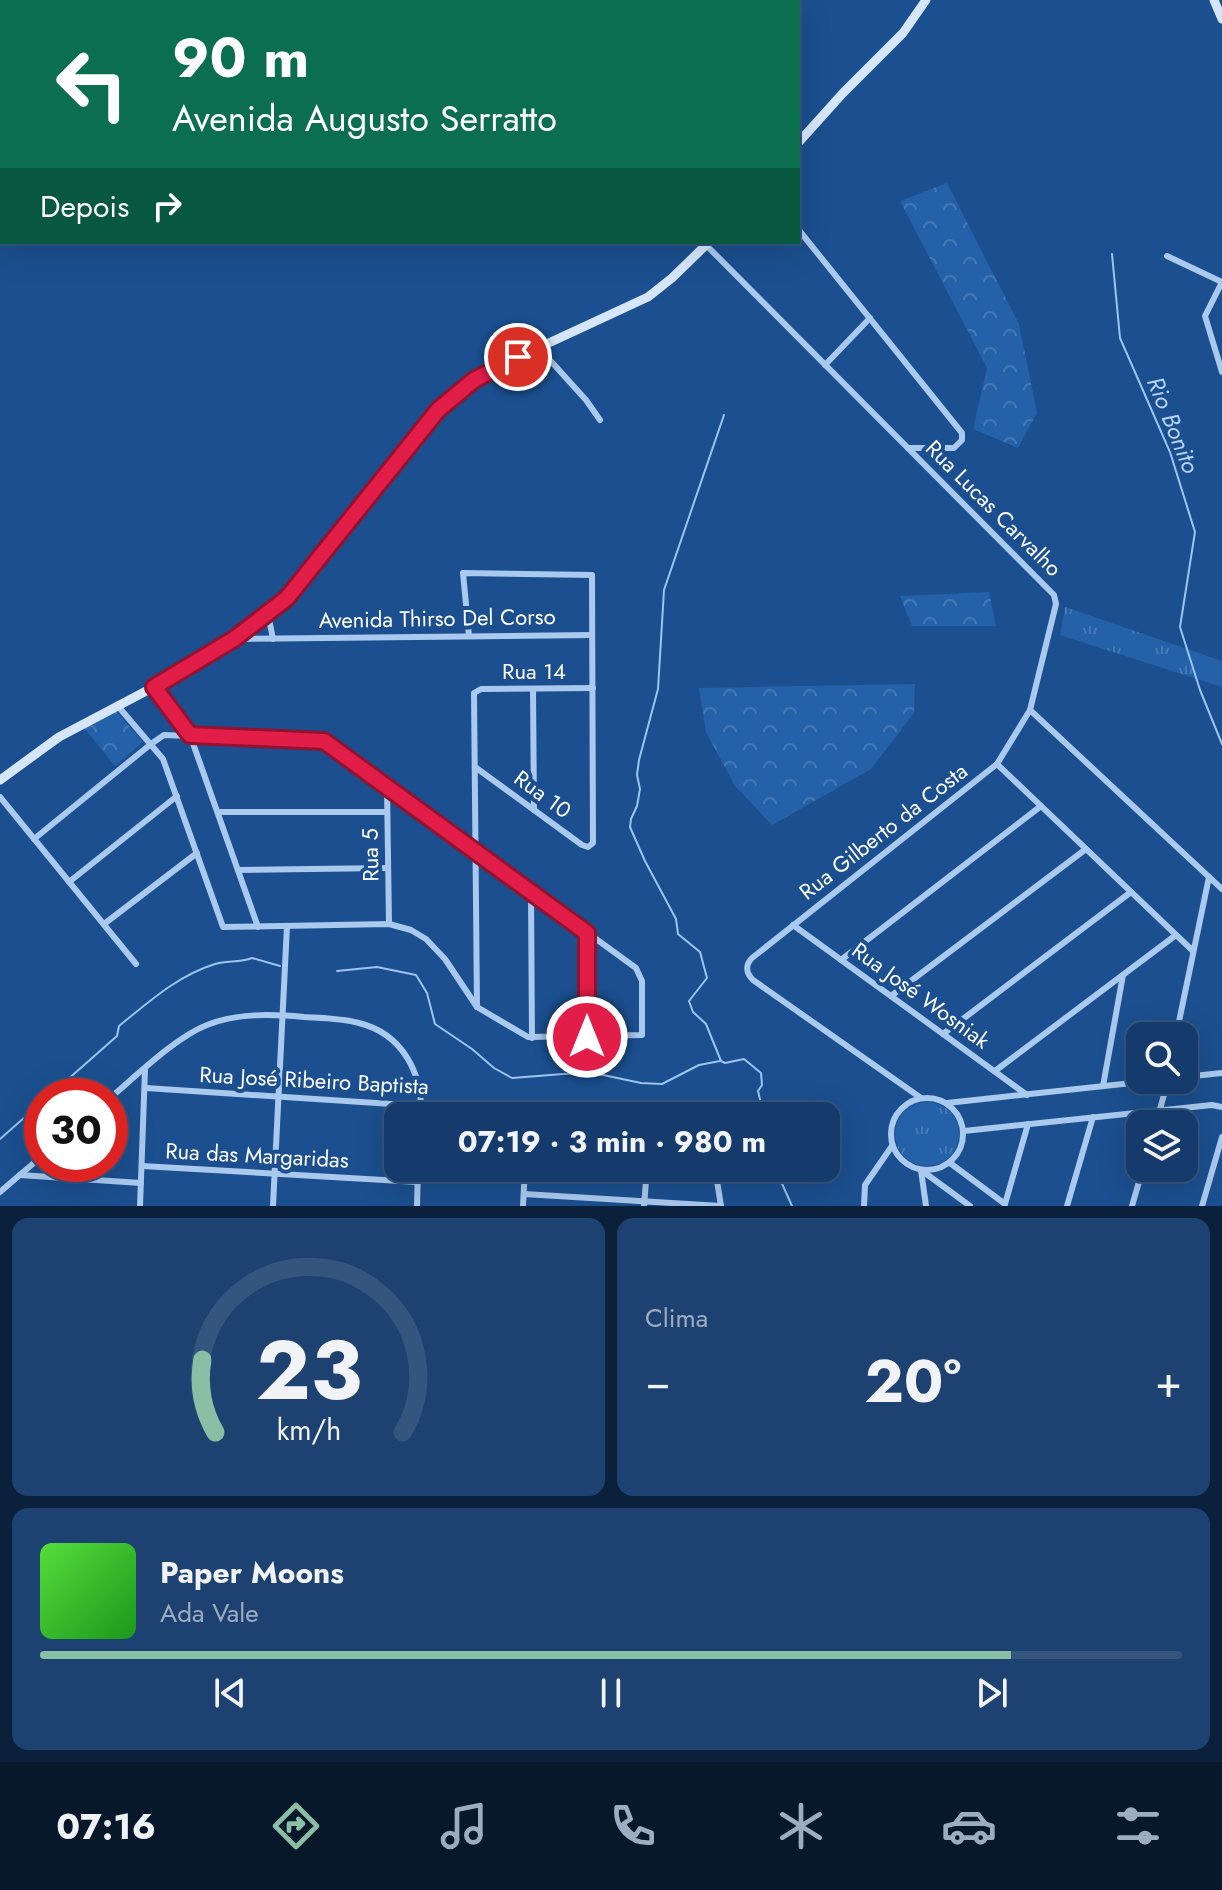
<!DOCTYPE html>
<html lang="pt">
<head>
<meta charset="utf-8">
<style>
  body { margin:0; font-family:Jost,sans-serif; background:#1d4271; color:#f1f3f6; height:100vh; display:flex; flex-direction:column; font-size:30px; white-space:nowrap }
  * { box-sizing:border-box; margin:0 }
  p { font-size:26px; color:#9dadc1 }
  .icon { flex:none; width:44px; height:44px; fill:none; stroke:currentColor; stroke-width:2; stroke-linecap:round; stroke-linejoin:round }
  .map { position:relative; height:1206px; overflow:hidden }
  .side { display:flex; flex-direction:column; gap:12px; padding:12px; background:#0b203b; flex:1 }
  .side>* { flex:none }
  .top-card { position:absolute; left:0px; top:0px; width:800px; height:244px; box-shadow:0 8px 32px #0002,0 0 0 2px #33557e; background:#0b6e4f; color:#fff; overflow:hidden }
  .tools { position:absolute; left:1126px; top:1022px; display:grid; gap:16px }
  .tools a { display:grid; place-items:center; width:72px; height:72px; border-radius:16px; background:#143b6b; box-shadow:0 8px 32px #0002,0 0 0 2px #33557e; font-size:40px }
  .speed { position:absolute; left:24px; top:1078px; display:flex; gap:16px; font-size:40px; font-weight:700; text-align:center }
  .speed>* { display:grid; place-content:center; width:104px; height:104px; border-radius:50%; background:#143b6b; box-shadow:0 8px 32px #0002,0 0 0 2px #33557e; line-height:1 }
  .speed .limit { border:12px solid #d22; background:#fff; color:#111 }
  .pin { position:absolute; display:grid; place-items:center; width:68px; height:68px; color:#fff; margin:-34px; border:4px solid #fff; border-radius:50%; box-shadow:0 2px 8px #0007 }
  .me { position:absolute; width:88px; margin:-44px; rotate:0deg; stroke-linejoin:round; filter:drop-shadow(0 0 6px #0008) }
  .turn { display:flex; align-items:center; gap:28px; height:168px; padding:0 40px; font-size:36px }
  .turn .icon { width:104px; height:104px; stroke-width:2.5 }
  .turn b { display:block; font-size:56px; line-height:68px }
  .then { display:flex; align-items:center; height:76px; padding:0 40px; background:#0003; gap:16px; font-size:30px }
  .big { font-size:60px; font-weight:700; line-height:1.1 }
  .side .card { flex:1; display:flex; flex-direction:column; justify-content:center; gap:12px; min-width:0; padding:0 28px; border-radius:16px; background:#1d4271 }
  .side .dial { align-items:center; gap:0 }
  .dial svg { height:208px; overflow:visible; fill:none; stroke:#33557e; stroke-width:7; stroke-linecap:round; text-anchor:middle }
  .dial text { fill:#f1f3f6; stroke:none }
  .song { display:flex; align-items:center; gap:24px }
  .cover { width:96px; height:96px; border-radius:12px; background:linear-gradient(135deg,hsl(110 70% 55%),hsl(120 70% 35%)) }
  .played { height:8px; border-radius:4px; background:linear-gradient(90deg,#8abfa5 85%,#33557e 85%) }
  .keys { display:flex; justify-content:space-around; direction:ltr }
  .heat { display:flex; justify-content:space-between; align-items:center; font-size:44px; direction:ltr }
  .side .tiles { flex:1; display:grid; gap:12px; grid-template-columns:1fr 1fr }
  .card:last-child { grid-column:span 2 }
  .trip { position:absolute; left:384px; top:1102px; width:456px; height:80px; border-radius:16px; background:#143b6b; box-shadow:0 8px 32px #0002,0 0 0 2px #33557e; font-weight:700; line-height:80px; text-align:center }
  .tab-bar { display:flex; height:128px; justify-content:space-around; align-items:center; background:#08182b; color:#9dadc1 }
  .tab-bar .icon { width:56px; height:56px }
  .tab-bar .active { color:#8abfa5 }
  .tab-bar b { font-size:36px; color:#f1f3f6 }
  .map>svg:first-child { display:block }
  .grass { fill:url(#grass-tufts) }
  .forest { fill:url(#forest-crowns) }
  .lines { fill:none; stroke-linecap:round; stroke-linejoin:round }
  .stream { stroke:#9cc4f0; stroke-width:2 }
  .street { stroke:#a9c9ee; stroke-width:6 }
  .secondary { stroke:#d6e6fa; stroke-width:9 }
  .route-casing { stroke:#92132f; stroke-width:20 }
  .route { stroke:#e11d48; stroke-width:14 }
  .labels { text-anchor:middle; stroke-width:8; stroke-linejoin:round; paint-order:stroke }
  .street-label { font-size:22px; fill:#fff; stroke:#1b4f8f }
  .water-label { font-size:24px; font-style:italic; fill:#b5d3f5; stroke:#1b4f8f }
</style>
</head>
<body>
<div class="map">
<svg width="1222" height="1206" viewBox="0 0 1222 1206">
  <defs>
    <pattern id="grass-tufts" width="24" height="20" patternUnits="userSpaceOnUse" patternTransform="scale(2)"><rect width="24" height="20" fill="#2461a8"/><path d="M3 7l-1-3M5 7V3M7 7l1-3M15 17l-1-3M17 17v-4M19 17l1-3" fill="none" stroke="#4579b5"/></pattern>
    <pattern id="forest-crowns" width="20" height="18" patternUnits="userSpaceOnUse" patternTransform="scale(2)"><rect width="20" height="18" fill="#2461a8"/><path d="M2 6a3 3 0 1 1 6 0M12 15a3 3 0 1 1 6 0" fill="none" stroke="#4579b5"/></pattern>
  </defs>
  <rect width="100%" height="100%" fill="#1b4f8f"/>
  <g class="grass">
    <polygon points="1065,607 1222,661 1222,687 1060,635"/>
    <circle cx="927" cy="1134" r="32"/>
  </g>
  <g class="forest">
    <polygon points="947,183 1019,324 1037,413 1018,448 973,429 987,368 900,201"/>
    <polygon points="989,592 996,626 912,626 900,596"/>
    <polygon points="915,684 914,713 871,769 772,825 735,786 706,732 699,688"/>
    <polygon points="116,711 143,742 115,766 84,728"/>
  </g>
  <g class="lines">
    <g class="stream">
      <polyline points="1112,254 1120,338 1170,452 1195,532 1180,627 1200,690 1222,744"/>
      <polyline points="724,415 664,590 658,689 639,760 637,775 640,789 637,806 631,819 630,827 645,861 676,919 678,934 700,952 707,978 689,1001 693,1012 706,1024 721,1061 725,1063 744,1059 761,1073 762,1085 758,1091 764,1116"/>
      <polyline points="337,971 377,967 416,975 427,993 435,1024 472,1049 494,1068 512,1078 589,1072 641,1083 662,1084 699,1065 720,1061"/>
      <path d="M49,1096l68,-60 2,-10c31,-25 58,-50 96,-62 12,-4 24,-1 37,-6l28,8"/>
      <polyline points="0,1139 42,1102"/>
      <polyline points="775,1168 792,1206"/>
    </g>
    <g class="street">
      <polyline points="798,229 962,433 962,440 954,448 908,448"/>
      <polyline points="706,245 1054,595 1056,604 1030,710 1222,889"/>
      <polyline points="1167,256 1222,282 1205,316 1222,372"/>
      <polyline points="539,348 586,400 600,420"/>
      <polyline points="825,365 870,318"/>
      <polyline points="268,614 273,639"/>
      <polyline points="469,636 463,573 592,575 593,843 588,847 582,845 475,767"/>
      <polyline points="236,639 592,635"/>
      <polyline points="154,687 190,735 258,927"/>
      <polyline points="533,689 534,810"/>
      <polyline points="997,764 1193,951"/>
      <polyline points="387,787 389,924"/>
      <polyline points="0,797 136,964"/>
      <polyline points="218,812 387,812"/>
      <polyline points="34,839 151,744 164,735 324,741 636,968 642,981 642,1035 528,1037 477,1007 445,959 426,939 411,930 389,924 223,927 163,759 117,705"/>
      <polyline points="238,870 388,868"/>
      <polyline points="69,882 177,796"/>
      <polyline points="531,892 532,1038"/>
      <polyline points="104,924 197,853"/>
      <polyline points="793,925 1027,1095"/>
      <polyline points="841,960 1041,806"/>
      <polyline points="891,996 1086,849"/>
      <polyline points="477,1007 474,693 481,689 593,688"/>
      <polyline points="943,1034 1131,892"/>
      <polyline points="1176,1036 1209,877"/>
      <polyline points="587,1037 587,933"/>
      <polyline points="995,1071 1176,935"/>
      <polyline points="1184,1077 1222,1073"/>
      <polyline points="1103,1086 1123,975"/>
      <polyline points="146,1088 576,1116"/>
      <circle cx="927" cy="1134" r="36"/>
      <path d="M110,1098c26,-22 66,-61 97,-73 30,-12 65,-11 97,-8 18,1 37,1 55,6 44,11 64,51 62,93"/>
      <path d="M921,1098l-168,-118c-7,-7 -8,-15 -1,-22l245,-194 33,-54"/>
      <polyline points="947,1103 1160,1080"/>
      <polyline points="1156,1124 1168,1080"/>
      <polyline points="964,1131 1212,1105 1222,1107"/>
      <polyline points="950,1163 1005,1204"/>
      <polyline points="142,1166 418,1182"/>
      <polyline points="715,1168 721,1206"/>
      <polyline points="921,1170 970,1206"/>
      <polyline points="921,1170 926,1206"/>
      <polyline points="418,1174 456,1168"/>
      <polyline points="20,1175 141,1183"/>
      <polyline points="0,1192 42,1156"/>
      <polyline points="524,1194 721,1206"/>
      <polyline points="1005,1204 1028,1124"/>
      <polyline points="140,1206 145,1070"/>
      <polyline points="273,1206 287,926"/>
      <polyline points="417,1206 418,1168"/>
      <polyline points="523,1206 525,1168"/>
      <polyline points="644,1206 647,1168"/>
      <polyline points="864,1206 865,1185 892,1146"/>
      <polyline points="1067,1206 1093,1117"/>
      <polyline points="1132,1206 1143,1168"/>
      <polyline points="1202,1206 1222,1137"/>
    </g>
    <g class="secondary">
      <polyline points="1214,0 1222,19"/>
      <polyline points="798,143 843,93 903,33 926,0"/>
      <polyline points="0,780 59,737 186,670 253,626 278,605 306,578 429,421 461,390 497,367 648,297 672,278 709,242"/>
    </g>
  </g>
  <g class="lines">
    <defs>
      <polyline id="route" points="518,357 474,380 438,410 287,598 234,639 154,687 190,735 324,741 587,933 587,1037"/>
    </defs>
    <use href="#route" class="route-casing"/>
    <use href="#route" class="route"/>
  </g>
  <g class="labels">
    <g class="street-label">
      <text transform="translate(994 508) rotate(45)" y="8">Rua Lucas Carvalho</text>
      <text transform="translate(437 618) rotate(-1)" y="8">Avenida Thirso Del Corso</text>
      <text x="534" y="679">Rua 14</text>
      <text transform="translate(543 794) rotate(36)" y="8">Rua 10</text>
      <text transform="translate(883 831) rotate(-38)" y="8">Rua Gilberto da Costa</text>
      <text transform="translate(370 855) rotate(-91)" y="8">Rua 5</text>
      <text transform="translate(921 995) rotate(36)" y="8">Rua José Wosniak</text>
      <text transform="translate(314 1080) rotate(3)" y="8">Rua José Ribeiro Baptista</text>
      <text transform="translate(257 1155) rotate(3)" y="8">Rua das Margaridas</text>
    </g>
    <g class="water-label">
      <text transform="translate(1173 425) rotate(68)" y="8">Rio Bonito</text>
    </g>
  </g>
</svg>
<div class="tools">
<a><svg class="icon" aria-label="search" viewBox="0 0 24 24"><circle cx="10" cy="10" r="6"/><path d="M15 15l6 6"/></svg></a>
<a><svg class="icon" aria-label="layers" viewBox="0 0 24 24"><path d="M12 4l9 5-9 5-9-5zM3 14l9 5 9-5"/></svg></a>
</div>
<div class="speed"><div class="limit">30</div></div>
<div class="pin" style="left:518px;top:357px;background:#d93025"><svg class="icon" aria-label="arrive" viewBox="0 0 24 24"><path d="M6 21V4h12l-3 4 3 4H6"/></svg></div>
<svg class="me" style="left:587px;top:1037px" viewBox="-20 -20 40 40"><circle r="17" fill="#e11d48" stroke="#fff" stroke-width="3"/><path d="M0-11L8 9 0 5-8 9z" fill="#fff"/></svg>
<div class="trip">07:19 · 3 min · 980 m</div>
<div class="top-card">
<div class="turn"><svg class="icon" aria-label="left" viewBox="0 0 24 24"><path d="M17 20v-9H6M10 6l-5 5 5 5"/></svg><div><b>90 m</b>Avenida Augusto Serratto</div></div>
<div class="then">Depois<svg class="icon" aria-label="right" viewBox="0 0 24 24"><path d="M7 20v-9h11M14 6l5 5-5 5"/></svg></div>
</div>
</div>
<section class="side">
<div class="tiles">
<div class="card dial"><svg viewBox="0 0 100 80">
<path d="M14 69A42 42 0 1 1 86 69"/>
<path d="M14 69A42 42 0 0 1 9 41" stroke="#8abfa5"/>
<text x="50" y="56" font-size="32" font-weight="700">23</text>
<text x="50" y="72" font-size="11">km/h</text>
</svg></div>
<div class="card"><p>Clima</p>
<div class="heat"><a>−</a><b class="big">20°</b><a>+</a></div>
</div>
<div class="card">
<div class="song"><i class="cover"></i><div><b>Paper Moons</b><p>Ada Vale</p></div></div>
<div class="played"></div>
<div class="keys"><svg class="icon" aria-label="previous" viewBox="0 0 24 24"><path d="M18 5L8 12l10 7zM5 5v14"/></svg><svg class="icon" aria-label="pause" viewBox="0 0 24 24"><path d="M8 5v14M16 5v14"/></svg><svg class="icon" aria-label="next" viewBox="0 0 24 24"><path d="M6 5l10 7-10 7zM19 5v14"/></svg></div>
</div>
</div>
</section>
<nav class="tab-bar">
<b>07:16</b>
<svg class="icon active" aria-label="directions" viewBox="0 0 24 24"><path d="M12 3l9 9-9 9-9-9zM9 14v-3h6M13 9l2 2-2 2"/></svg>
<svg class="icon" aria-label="music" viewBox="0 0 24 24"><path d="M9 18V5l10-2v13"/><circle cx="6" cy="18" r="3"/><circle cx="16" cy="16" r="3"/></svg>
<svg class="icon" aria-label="phone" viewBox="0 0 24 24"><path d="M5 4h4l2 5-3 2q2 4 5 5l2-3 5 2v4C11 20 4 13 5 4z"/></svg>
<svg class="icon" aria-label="climate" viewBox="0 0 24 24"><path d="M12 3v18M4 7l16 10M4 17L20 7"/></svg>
<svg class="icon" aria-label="car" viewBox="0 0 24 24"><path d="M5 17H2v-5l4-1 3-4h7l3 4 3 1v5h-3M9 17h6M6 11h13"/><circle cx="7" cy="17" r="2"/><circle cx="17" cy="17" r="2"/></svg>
<svg class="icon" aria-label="filters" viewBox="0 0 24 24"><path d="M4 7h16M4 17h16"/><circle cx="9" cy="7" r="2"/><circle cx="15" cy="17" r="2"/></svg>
</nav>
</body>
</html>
